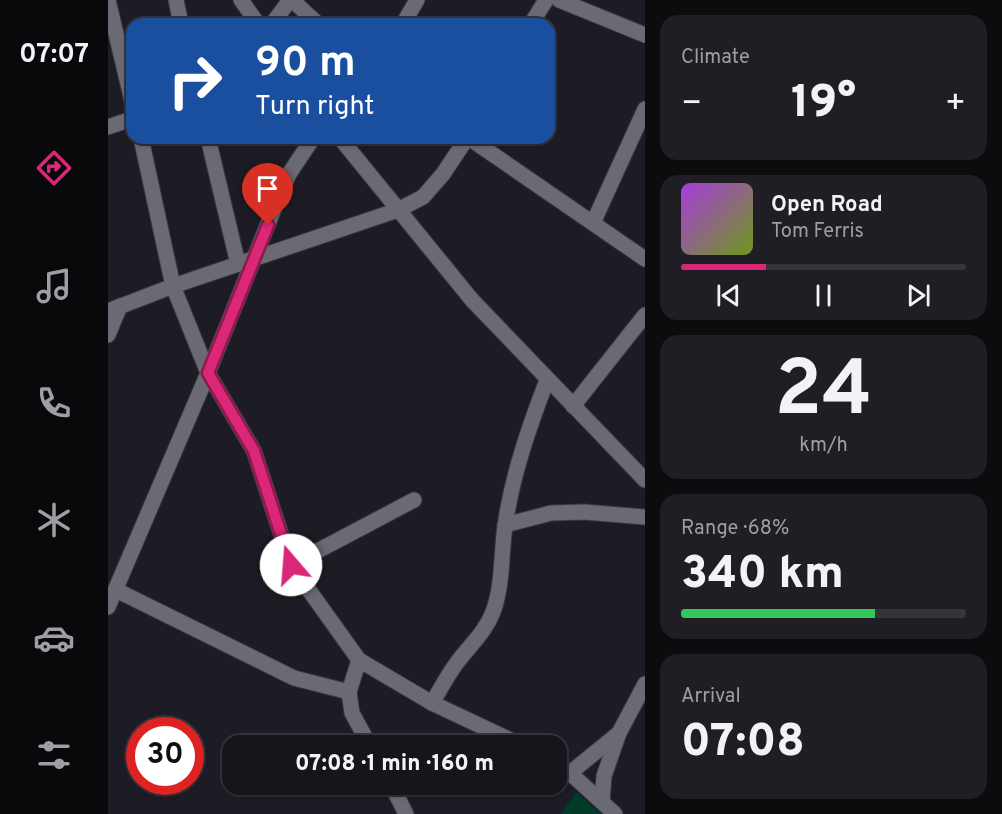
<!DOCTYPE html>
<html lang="en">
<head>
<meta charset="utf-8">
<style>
  body { margin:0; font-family:Overpass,sans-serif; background:#1f1e24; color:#f1f3f6; height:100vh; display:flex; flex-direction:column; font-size:22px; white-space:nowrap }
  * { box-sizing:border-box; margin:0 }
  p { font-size:20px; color:#9e9fa3 }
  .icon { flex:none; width:33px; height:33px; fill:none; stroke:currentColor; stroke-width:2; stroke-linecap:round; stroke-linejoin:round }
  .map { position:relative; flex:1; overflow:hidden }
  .details { display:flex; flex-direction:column; gap:15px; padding:15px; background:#0c0c0f; width:357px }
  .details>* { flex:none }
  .top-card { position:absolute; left:18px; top:18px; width:429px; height:126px; border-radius:18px; box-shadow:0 2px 4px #0004,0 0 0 2px #35343a; background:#1a4fa0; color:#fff; overflow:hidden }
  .speed { position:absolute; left:18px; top:717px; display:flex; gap:12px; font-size:30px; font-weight:700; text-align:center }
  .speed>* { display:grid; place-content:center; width:78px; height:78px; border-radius:50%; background:#16151b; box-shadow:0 2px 4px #0004,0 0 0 2px #35343a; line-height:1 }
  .speed .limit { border:9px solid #d22; background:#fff; color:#111 }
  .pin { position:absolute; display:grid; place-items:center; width:51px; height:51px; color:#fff; margin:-62px -26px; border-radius:50% 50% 50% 0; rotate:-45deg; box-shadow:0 0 6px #0007 }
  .pin .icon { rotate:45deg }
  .me { position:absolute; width:66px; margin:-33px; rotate:342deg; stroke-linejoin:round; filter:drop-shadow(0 0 4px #0008) }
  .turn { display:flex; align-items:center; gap:21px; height:126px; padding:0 30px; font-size:27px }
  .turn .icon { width:78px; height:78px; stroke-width:2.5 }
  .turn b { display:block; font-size:42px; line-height:51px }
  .big { font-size:45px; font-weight:800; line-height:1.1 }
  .details .widget { flex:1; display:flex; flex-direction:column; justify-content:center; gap:9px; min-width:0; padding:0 21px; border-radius:18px; background:#1f1e24 }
  .details .dial { align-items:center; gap:0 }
  .dial b { font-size:78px; line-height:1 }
  .song { display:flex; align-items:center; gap:18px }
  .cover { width:72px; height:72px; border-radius:9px; background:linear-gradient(135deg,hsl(280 70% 55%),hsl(80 70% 35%)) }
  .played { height:6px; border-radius:3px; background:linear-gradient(90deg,#db2777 30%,#35343a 30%) }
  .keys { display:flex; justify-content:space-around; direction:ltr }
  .heat { display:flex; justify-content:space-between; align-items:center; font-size:33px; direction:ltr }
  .charge { height:9px; border-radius:4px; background:linear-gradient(90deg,#34c759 68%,#35343a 0) }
  .trip { position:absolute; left:114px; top:735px; width:345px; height:60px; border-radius:18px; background:#16151b; box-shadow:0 2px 4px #0004,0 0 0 2px #35343a; font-weight:800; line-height:60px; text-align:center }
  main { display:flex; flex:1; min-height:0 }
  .dock { display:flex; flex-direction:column; width:108px; justify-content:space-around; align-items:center; background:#09080b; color:#9e9fa3 }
  .dock .icon { width:42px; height:42px }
  .dock .on { color:#db2777 }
  .dock b { font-size:27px; color:#f1f3f6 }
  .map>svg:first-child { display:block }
  .green { fill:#003b27 }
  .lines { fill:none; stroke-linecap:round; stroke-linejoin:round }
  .minor-casing { stroke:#39383f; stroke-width:17 }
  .minor { stroke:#6b6a74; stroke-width:15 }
  .route-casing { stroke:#8e194d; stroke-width:15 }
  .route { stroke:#db2777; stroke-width:10 }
</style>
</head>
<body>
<main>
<nav class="dock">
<b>07:07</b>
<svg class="icon on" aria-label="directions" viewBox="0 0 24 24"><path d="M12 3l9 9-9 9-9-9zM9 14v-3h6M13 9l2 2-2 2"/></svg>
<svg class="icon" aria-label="music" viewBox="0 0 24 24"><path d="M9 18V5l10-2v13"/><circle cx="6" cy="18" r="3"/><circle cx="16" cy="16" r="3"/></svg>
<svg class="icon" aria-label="phone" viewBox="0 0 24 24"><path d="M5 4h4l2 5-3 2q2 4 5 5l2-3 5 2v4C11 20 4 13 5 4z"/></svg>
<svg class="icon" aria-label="climate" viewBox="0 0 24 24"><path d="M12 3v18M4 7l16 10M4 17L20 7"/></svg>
<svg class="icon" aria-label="car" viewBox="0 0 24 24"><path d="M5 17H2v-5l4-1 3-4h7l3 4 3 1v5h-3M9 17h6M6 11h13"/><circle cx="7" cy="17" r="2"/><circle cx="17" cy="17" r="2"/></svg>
<svg class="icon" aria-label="filters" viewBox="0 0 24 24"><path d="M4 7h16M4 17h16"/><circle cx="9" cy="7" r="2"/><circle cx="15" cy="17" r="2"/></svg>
</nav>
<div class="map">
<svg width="537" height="814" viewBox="0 0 537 814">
  <rect width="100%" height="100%" fill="#1d1c24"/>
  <polygon class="green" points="468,792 493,814 453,814"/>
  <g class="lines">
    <defs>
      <g id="minor">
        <polyline points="0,0 24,101"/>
        <polyline points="68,0 73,24"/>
        <polyline points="133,0 150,24"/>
        <polyline points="184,0 210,24"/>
        <polyline points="451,0 537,35"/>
        <polyline points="164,24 182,0"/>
        <polyline points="295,24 309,0"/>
        <polyline points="423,24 438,0"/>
        <polyline points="0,127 24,119"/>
        <polyline points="33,138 65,286 100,373 146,451 183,565 251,660 324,703 415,746"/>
        <polyline points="100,138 130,264"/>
        <polyline points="232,138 364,300 537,480"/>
        <polyline points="361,138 537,259"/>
        <polyline points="485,223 537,109"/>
        <polyline points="0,311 65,286 290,210 315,197 335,174 359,138"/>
        <polyline points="0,335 12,306"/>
        <polyline points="465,406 537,315"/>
        <polyline points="397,525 443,513 476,512 537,517"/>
        <polyline points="183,565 306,500"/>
        <polyline points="8,590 186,678 241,692"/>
        <polyline points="0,607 100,373 166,209 181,174 205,138"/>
        <polyline points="251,660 241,692 244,713 262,746"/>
        <path d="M324,703c8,-13 15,-27 24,-39 13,-18 29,-31 37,-52 10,-27 8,-58 12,-86 7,-50 24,-99 42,-146"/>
        <polyline points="448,765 462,773 507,814"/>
        <polyline points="462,773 511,733 537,684"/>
        <polyline points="283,784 298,814"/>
        <polyline points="494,802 496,776 511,733"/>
      </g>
    </defs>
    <use href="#minor" class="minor-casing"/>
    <use href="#minor" class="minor"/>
  </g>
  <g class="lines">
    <defs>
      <polyline id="route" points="160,225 100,373 146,451 183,565"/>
    </defs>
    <use href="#route" class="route-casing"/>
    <use href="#route" class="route"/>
  </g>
</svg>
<div class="speed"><div class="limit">30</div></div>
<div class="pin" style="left:160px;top:225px;background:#d93025"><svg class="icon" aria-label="arrive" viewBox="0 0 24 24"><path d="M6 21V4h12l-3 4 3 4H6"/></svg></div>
<svg class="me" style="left:183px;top:565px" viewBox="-20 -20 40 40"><circle r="19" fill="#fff"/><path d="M0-13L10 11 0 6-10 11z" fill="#db2777"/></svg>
<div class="trip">07:08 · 1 min · 160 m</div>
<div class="top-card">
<div class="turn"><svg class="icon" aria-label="right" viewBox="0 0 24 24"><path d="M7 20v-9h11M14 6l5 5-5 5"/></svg><div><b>90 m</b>Turn right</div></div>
</div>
</div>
<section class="details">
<div class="widget"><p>Climate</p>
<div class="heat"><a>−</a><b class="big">19°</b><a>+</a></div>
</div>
<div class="widget">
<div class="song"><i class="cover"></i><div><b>Open Road</b><p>Tom Ferris</p></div></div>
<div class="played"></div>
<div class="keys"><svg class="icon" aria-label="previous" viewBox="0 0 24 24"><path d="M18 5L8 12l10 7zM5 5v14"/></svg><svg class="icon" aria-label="pause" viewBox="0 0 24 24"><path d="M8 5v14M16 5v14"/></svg><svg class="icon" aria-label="next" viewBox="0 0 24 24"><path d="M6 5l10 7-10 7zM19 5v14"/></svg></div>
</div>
<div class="widget dial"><b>24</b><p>km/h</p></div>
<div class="widget"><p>Range · 68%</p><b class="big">340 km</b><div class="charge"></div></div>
<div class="widget"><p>Arrival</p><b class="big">07:08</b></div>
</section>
</main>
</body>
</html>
